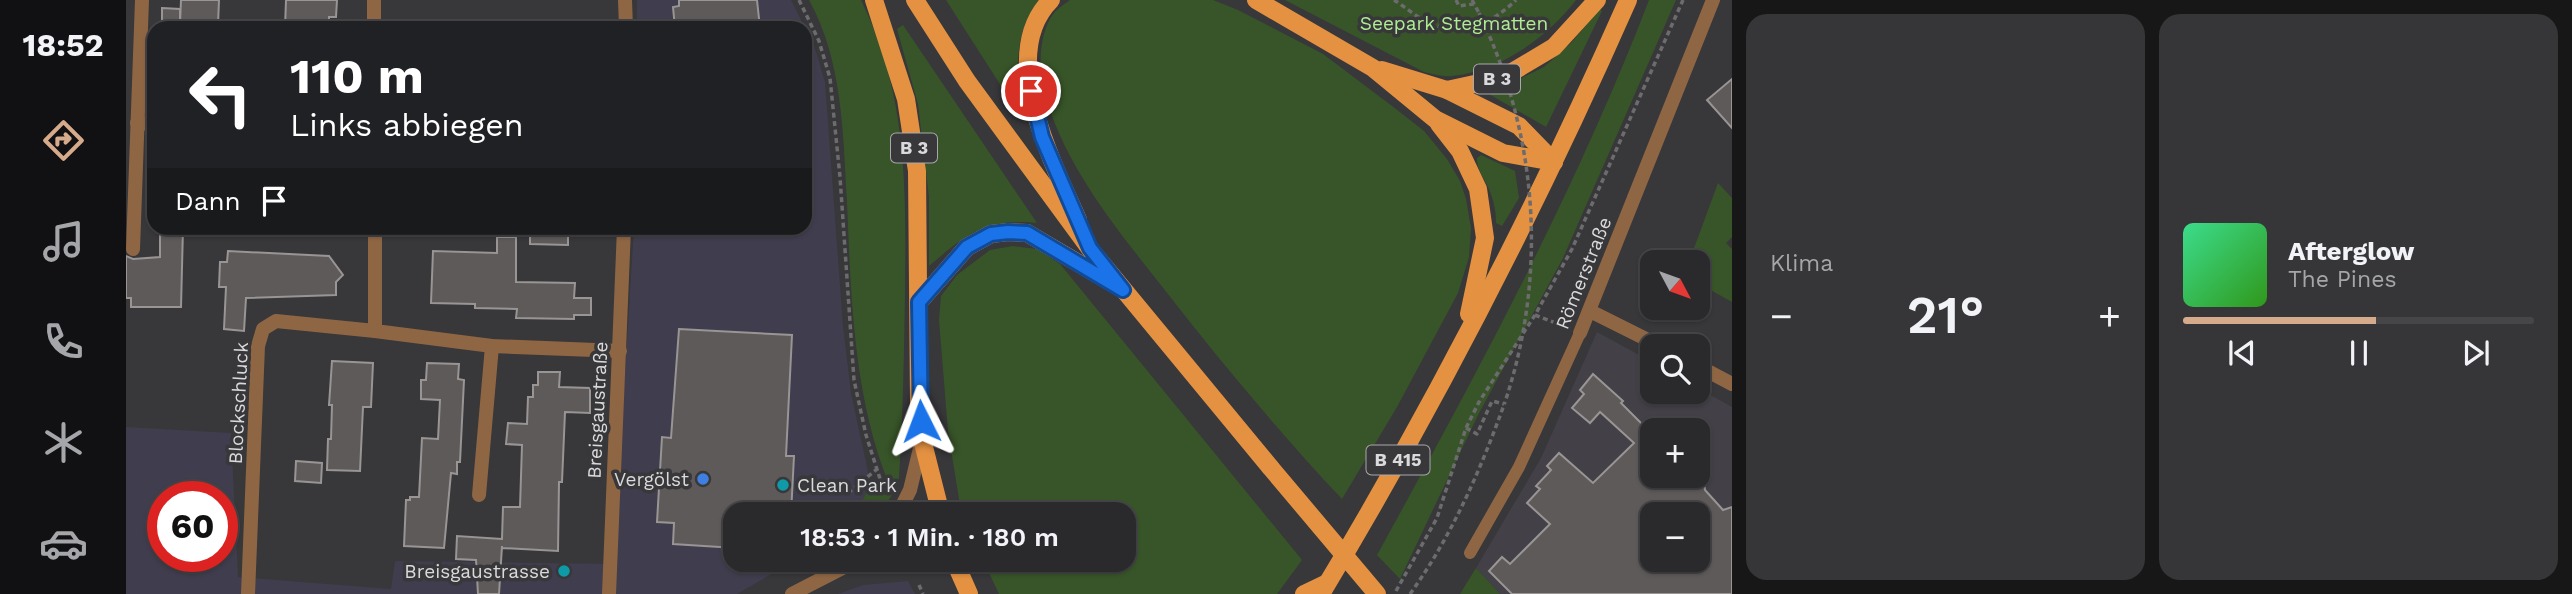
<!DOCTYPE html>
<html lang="de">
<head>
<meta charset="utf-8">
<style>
  body { margin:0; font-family:"Work Sans",sans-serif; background:#363538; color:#f1f3f6; height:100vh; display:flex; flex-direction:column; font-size:26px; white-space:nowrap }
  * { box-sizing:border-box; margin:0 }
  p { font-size:23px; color:#a5a6a9 }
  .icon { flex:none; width:38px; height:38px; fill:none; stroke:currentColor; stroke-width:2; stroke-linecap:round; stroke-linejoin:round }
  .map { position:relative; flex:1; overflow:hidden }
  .details { display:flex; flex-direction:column; gap:14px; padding:14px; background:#171718; width:840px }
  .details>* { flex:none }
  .hud { position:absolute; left:21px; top:21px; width:665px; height:214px; border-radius:21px; box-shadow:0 2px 5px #0004,0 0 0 2px #464548; background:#202124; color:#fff; overflow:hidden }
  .needle { width:46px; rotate:131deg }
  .fabs { position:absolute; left:1514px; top:250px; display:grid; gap:14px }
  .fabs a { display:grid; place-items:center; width:70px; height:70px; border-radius:14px; background:#2a292c; box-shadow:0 2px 5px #0004,0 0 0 2px #464548; font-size:35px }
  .speed { position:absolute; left:21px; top:481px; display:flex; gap:14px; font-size:35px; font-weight:700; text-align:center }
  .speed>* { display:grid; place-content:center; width:91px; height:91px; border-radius:50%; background:#2a292c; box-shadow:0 2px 5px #0004,0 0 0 2px #464548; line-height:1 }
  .speed .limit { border:10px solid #d22; background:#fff; color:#111 }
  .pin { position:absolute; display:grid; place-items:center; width:60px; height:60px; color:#fff; margin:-30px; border:4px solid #fff; border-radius:50%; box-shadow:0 2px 7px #0007 }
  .me { position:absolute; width:77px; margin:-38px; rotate:357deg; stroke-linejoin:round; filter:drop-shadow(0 0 5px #0008) }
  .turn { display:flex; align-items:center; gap:24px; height:147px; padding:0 28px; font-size:32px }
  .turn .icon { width:91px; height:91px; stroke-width:2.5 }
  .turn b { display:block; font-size:49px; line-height:60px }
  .then { display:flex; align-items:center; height:66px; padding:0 28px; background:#0003; gap:14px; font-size:26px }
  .big { font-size:52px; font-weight:600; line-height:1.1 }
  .details .widget { flex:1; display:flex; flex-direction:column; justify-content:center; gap:10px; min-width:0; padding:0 24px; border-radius:21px; background:#363538 }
  .song { display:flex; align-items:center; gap:21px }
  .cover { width:84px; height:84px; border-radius:10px; background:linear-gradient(135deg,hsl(150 70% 55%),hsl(110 70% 35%)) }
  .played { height:7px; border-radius:4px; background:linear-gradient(90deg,#d6ab8b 55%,#464548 55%) }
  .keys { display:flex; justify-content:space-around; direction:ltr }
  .heat { display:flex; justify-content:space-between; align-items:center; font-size:38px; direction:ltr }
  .details .tiles { flex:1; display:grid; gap:14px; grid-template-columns:repeat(2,1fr) }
  .trip { position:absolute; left:597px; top:502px; width:413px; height:70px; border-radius:21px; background:#2a292c; box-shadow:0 2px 5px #0004,0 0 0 2px #464548; font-weight:600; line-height:70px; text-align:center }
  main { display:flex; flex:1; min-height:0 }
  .tabs { display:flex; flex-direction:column; width:126px; justify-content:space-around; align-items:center; background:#111012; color:#a5a6a9 }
  .tabs .icon { width:49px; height:49px }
  .tabs .selected { color:#d6ab8b }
  .tabs b { font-size:32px; color:#f1f3f6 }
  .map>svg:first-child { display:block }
  .commercial { fill:#403d4e; fill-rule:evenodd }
  .built { fill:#434048; fill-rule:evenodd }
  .green { fill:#385529 }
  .building { fill:#5d5a59; stroke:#989594; stroke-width:2; fill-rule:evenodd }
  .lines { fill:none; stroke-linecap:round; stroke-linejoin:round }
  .path { stroke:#6c6b6d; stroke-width:3.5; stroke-dasharray:5 3.5; stroke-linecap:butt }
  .service { stroke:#8f6643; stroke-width:12 }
  .minor { stroke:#8f6643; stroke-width:14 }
  .tertiary { stroke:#8f6643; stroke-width:14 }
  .primary { stroke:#e49142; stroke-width:18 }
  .path-bridge { stroke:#6c6b6d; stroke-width:3.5; stroke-dasharray:5 3.5; stroke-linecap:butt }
  .primary-bridge { stroke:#e49142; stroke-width:18 }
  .route-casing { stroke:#114b97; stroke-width:18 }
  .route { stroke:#1a73e8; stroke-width:12 }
  .shop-dot { fill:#3f7fe0; stroke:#38373a; stroke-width:2.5 }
  .culture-dot { fill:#0f9aa8; stroke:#38373a; stroke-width:2.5 }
  .labels { text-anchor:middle; stroke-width:7; stroke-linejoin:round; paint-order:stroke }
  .shield { fill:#38373a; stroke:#a9a8ab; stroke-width:2 }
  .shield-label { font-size:18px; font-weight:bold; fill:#dad9db }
  .park-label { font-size:19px; fill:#b0ec93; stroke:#38373a }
  .street-label { font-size:19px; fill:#dad9db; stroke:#38373a }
  .poi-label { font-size:19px; fill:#dad9db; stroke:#38373a; text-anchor:end }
</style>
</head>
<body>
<main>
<nav class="tabs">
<b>18:52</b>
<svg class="icon selected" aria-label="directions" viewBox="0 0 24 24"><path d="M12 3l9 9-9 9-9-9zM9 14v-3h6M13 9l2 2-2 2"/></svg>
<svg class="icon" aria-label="music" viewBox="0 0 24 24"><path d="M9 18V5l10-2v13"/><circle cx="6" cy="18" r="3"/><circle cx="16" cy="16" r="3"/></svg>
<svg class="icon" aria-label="phone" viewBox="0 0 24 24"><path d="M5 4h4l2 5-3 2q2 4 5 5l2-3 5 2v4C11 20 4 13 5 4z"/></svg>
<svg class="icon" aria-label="climate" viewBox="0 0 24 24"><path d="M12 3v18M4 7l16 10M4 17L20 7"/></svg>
<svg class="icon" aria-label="car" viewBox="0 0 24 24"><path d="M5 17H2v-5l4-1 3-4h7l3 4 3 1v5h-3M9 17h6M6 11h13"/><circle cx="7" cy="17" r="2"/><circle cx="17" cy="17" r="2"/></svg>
</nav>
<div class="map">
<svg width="1606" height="594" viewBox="0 0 1606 594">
  <rect width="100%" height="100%" fill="#38373a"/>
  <g class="commercial">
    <path d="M511,0h154l23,45 11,37 18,244 8,67 20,92 -12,21 -10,8h-114v46h61l-59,34h-611v-167l105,6 7,144 153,12 4,-28 218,3 21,-336h171v-200h-168zM37,497h59v59h-59z"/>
    <polygon points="782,581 789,594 712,594 737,585"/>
  </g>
  <path class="built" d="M1471,332l55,30v30h46v-4l34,19v187h-232l-24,-26 65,-110zM1526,430h46v46h-46zM1526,514h46v46h-46z"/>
  <g class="green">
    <path d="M683,0h52c47,95 45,189 44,292 -1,62 -2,124 -6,186l-7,17 -13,19h-30l10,-8 12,-21 10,4 5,-5 1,-5c-34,-88 -36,-184 -40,-277 -4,-68 -4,-141 -38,-202z"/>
    <path d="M820,0h93c-29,38 -21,76 -16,120z"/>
    <path d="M944,0h143l25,10 85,44 73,55 28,22 23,28 13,22 6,18 5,29 -2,29 -11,36 -61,114 -55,92c-63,-67 -122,-138 -178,-210 -47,-60 -101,-124 -120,-199 -6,-22 -5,-58 10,-77 4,-5 11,-9 16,-13z"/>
    <path d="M1159,0h291c-29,38 -76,71 -124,76 -9,1 -19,-2 -28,-4z"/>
    <path d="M1523,0h27l-113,258 -85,157 -78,164 -23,-24c99,-180 198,-362 272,-555z"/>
    <polygon points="1474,9 1476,11 1420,127 1363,94 1418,67 1445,43"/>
    <path d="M777,25l134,198c-52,-5 -70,11 -108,43v-69l-11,-93 -21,-75z"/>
    <path d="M1355,155l34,16 4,27 -17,28 -6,-3c0,-12 -2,-22 -7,-34 -4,-9 -13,-21 -12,-31z"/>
    <polygon points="1592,183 1606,198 1606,237 1600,243 1606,249 1606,302 1572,283 1572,262 1563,262"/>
    <polygon points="887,246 911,249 934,264 1176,560 1151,594 873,594 857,560 998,560 998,514 837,514 835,511 822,431 813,320 815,296 831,275 864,250"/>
    <polygon points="1350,568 1374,594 1334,594"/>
  </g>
  <g class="building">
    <polygon points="55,0 93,0 92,25 54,24"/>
    <polygon points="160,0 211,0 210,17 203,17 203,28 159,28"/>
    <polygon points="553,0 631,0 634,28 549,28 547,7 553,6"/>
    <polygon points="36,8 54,9 54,28 36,28"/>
    <polygon points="1606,79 1606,128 1581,100"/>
    <polygon points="34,228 57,228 55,307 5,307 5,298 0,298 0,256 7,259 34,257"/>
    <polygon points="404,228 442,228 442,245 404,244"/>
    <polygon points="371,237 390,237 390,282 449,283 448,298 465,298 465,315 448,315 448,319 390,318 391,309 349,308 349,304 305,303 307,251 371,253"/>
    <polygon points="102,251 203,256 217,275 210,282 210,295 120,298 118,331 98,329 100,287 93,287 94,262 101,262"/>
    <polygon points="553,329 666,335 660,456 668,456 665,514 609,514 609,548 547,544 548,523 531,522 536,437 545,438"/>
    <polygon points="206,361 247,363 245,407 237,407 234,471 201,470 202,439 205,439 206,405 203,405"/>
    <polygon points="301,363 333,364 332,379 338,380 334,462 331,462 331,474 325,473 318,548 278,546 280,500 284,500 284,497 293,497 296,438 312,439 314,400 295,399 295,380 300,380"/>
    <polygon points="412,372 434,372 433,387 464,388 464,413 439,412 436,482 433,482 432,551 376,548 376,546 373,594 352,594 350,560 330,559 331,536 376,539 377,507 394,507 396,445 380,444 382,423 401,424 402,397 407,397 407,385 412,385"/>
    <path d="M1467,374l30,27 -2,2 27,27 4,-4v50h40l4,5 8,-2 1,11 18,20 9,-3v87h-220l-23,-23 13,-14 8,7 40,-40 -23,-21 13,-14 -4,-3 15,-16 -4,-4 12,-13 34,30 41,-40 -34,-31 -10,11 -18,-15 12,-14 -4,-4zM1526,514h46v46h-46z"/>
    <polygon points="170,461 196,463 195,483 169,481"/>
  </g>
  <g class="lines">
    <g class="path">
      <polyline points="673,0 693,41 704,78 714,177 728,380 740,435 756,485"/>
      <path d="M1268,0c13,8 28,22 43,26 31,10 57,-5 79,-26"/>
      <polyline points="1330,0 1333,6 1348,4"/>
      <polyline points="1346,0 1353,13"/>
      <polyline points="437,28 438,22 483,24"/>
      <polyline points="1409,315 1440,327"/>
      <polyline points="1340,428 1351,434 1366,401 1378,404"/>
      <polyline points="722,493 751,469"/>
      <polyline points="793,585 797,594"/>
      <polyline points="1270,591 1311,518 1340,428 1353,402 1409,315 1446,249 1557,0"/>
      <path d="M1284,594c42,-58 71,-125 95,-192"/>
    </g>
    <polyline class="service" points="1344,553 1393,467 1454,333"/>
    <g class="minor">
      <polyline points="248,0 248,28"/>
      <polyline points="499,0 500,28"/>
      <polyline points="11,123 28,124"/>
      <polyline points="249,228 249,331 366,346 494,351"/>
      <polyline points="7,249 16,0"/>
      <polyline points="1464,311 1534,346"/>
      <polyline points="1454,333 1587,0"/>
      <polyline points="1572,366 1606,384"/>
      <polyline points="353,495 366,346"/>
      <polyline points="122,594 132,346 137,329 150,321 249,331"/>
      <polyline points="483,594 498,228"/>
    </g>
    <g class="tertiary">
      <polyline points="772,514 784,490 796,440"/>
      <polyline points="723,566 747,560"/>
      <polyline points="666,594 732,560"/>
    </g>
    <g class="primary">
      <polyline points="748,0 780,99 791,171 793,402 796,439 815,514"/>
      <polyline points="789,0 841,81 964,249 1144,467"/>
      <path d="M925,0c-55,55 2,162 27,220"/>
      <polyline points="1130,0 1247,68 1309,119 1377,153 1428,162"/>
      <polyline points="1256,70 1321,90 1376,78 1428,47 1471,0"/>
      <polyline points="1321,90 1393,126 1428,162"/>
      <polyline points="1313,124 1334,151 1352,189 1359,238 1343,314"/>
      <polyline points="793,302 841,247 865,234 882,232 901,233 988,284"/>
      <polyline points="828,560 843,594"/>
      <polyline points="1178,594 1201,583"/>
      <path d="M1195,594c115,-191 217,-390 307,-594"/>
    </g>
    <path class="path-bridge" d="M1353,13c59,122 69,260 26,389"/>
    <polyline class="primary-bridge" points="1144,467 1251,594"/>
  </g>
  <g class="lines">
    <defs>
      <polyline id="route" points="795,421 793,302 841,247 865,234 882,232 901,233 997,290 964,248 916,137 905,91"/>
    </defs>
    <use href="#route" class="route-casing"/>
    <use href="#route" class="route"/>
  </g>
  <circle class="shop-dot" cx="577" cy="479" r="7"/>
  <g class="culture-dot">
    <circle cx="657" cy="485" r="7"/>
    <circle cx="438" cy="571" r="7"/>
  </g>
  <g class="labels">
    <g class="shield">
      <rect x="1348" y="64.5" width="46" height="29" rx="5"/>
      <rect x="765" y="133.5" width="46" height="29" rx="5"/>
      <rect x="1240.5" y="445.5" width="63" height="29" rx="5"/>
    </g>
    <g class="shield-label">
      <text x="1371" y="85">B 3</text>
      <text x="788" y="154">B 3</text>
      <text x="1272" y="466">B 415</text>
    </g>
    <g class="park-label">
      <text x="1328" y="30">Seepark Stegmatten</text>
    </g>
    <g class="street-label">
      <text transform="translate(1457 273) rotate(-68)" y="7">Römerstraße</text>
      <text transform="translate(112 403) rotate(-87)" y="7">Blockschluck</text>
      <text transform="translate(471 410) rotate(-87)" y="7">Breisgaustraße</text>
    </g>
    <g class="poi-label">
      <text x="563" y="486">Vergölst</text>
      <text x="671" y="492" text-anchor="start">Clean Park</text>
      <text x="424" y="578">Breisgaustrasse</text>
    </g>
  </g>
</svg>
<div class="fabs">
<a><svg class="needle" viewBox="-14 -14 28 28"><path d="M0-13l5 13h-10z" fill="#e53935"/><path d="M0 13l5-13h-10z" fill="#a5a6a9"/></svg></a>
<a><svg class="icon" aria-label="search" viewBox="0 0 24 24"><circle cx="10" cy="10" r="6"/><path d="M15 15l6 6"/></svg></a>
<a>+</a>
<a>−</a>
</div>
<div class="speed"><div class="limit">60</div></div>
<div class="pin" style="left:905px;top:91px;background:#d93025"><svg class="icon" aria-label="arrive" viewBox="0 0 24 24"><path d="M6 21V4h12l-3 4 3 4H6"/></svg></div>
<svg class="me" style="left:795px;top:421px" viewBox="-20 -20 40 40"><path d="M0-17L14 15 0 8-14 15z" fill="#1a73e8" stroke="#fff" stroke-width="4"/></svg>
<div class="trip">18:53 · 1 Min. · 180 m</div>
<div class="hud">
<div class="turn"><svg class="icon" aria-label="left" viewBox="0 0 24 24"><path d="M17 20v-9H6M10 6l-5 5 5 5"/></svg><div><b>110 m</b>Links abbiegen</div></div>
<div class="then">Dann<svg class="icon" aria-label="arrive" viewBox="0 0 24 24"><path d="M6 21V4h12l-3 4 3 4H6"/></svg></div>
</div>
</div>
<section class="details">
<div class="tiles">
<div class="widget"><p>Klima</p>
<div class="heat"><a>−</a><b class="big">21°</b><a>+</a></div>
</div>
<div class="widget">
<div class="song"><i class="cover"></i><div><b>Afterglow</b><p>The Pines</p></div></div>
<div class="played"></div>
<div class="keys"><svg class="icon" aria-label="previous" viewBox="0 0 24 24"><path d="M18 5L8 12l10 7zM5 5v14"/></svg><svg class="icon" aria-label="pause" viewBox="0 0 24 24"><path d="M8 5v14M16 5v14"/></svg><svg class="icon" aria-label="next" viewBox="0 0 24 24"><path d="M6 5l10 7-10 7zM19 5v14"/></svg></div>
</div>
</div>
</section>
</main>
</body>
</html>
